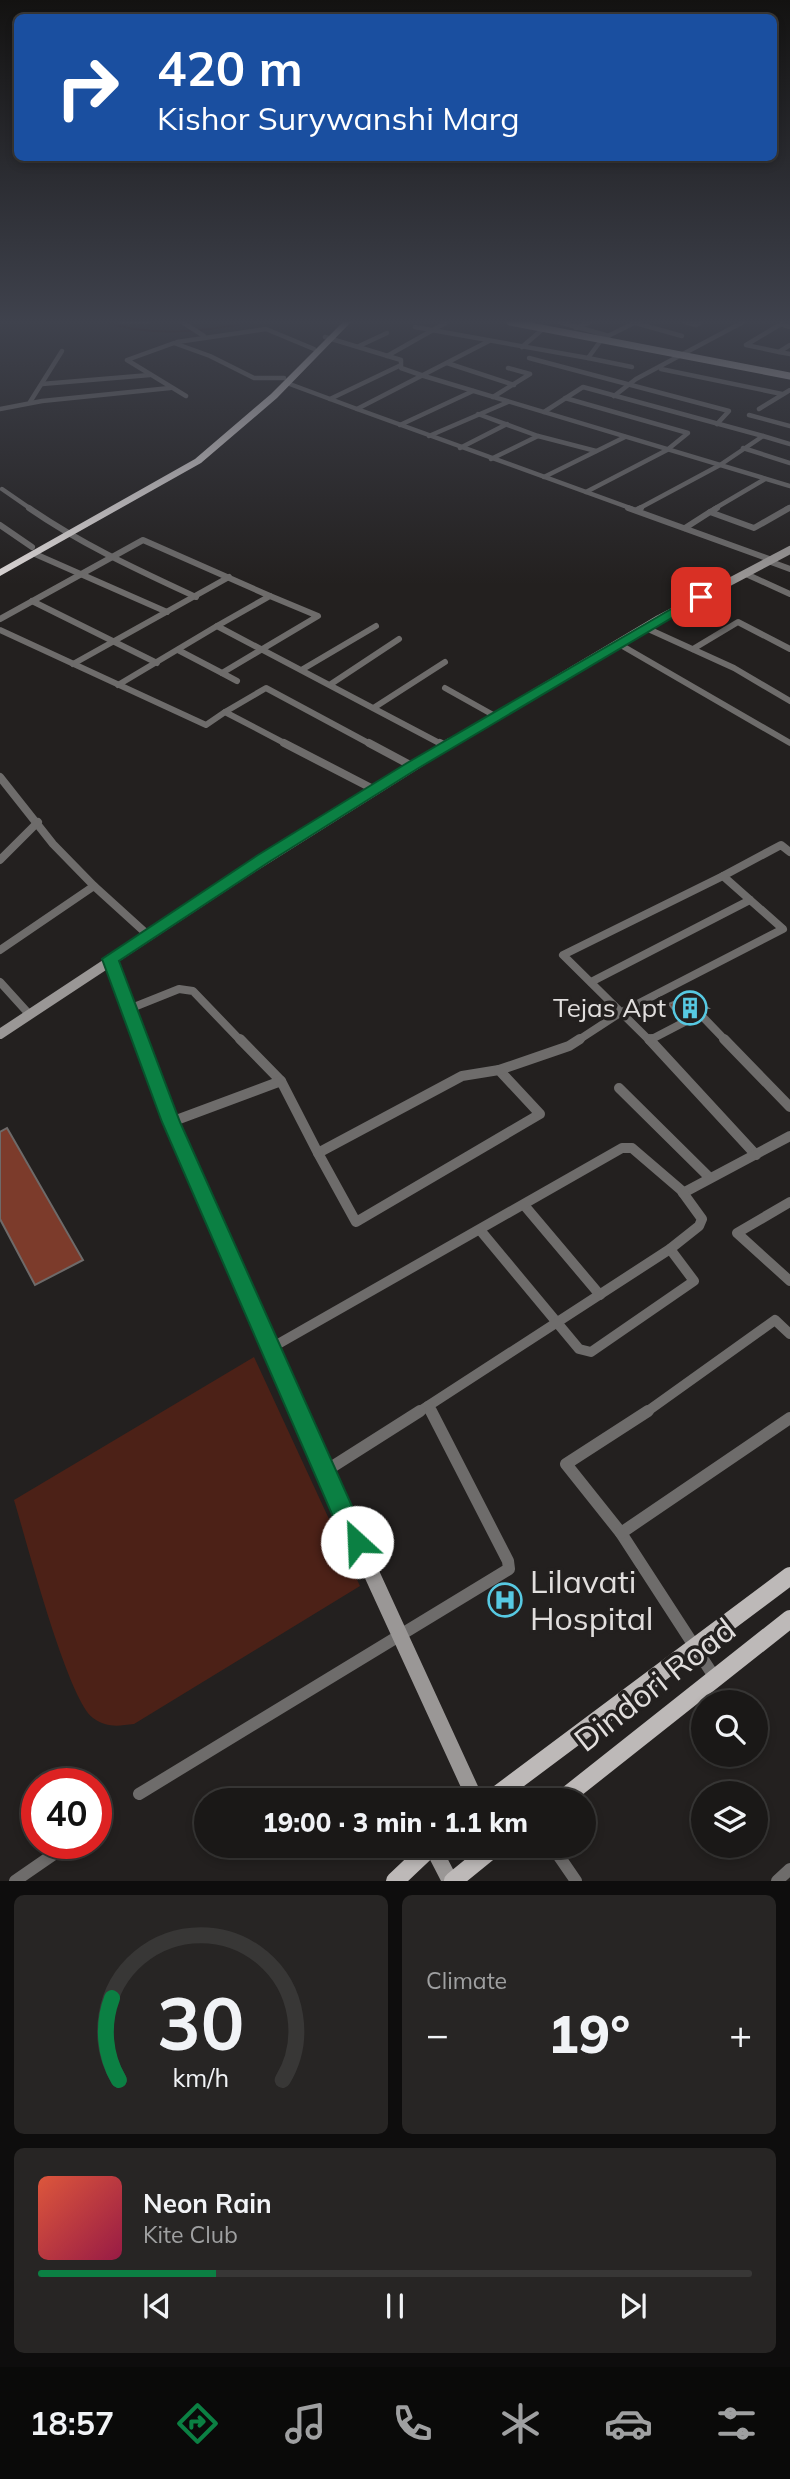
<!DOCTYPE html>
<html lang="en">
<head>
<meta charset="utf-8">
<style>
  body { margin:0; font-family:Mulish,sans-serif; background:#272524; color:#f1f3f6; height:100vh; display:flex; flex-direction:column; font-size:26px; white-space:nowrap }
  * { box-sizing:border-box; margin:0 }
  p { font-size:23px; color:#9fa0a1 }
  .icon { flex:none; width:38px; height:38px; fill:none; stroke:currentColor; stroke-width:2; stroke-linecap:round; stroke-linejoin:round }
  .map { position:relative; height:1881px; overflow:hidden }
  .sheet { display:flex; flex-direction:column; gap:14px; padding:14px; background:#0e0d0d; flex:1 }
  .sheet>* { flex:none }
  .hud { position:absolute; left:14px; top:14px; width:763px; height:147px; border-radius:10px; box-shadow:0 4px 10px #0003,0 0 0 2px #383736; background:#1a4fa0; color:#fff; overflow:hidden }
  .buttons { position:absolute; left:691px; top:1690px; display:grid; gap:14px }
  .buttons a { display:grid; place-items:center; width:77px; height:77px; border-radius:50%; background:#1a1817; box-shadow:0 4px 10px #0003,0 0 0 2px #383736; font-size:35px }
  .speed { position:absolute; left:21px; top:1768px; display:flex; gap:14px; font-size:35px; font-weight:700; text-align:center }
  .speed>* { display:grid; place-content:center; width:91px; height:91px; border-radius:50%; background:#1a1817; box-shadow:0 4px 10px #0003,0 0 0 2px #383736; line-height:1 }
  .speed .limit { border:10px solid #d22; background:#fff; color:#111 }
  .pin { position:absolute; display:grid; place-items:center; width:60px; height:60px; color:#fff; margin:-30px; border-radius:14px; box-shadow:0 4px 10px #0006 }
  .me { position:absolute; width:77px; margin:-38px; rotate:335deg; stroke-linejoin:round; filter:drop-shadow(0 0 5px #0008) }
  .turn { display:flex; align-items:center; gap:24px; height:147px; padding:0 28px; font-size:32px }
  .turn .icon { width:91px; height:91px; stroke-width:2.5 }
  .turn b { display:block; font-size:49px; line-height:60px }
  .big { font-size:52px; font-weight:800; line-height:1.1 }
  .sheet .tile { flex:1; display:flex; flex-direction:column; justify-content:center; gap:10px; min-width:0; padding:0 24px; border-radius:10px; background:#272524 }
  .sheet .dial { align-items:center; gap:0 }
  .dial svg { height:182px; overflow:visible; fill:none; stroke:#383736; stroke-width:7; stroke-linecap:round; text-anchor:middle }
  .dial text { fill:#f1f3f6; stroke:none }
  .song { display:flex; align-items:center; gap:21px }
  .cover { width:84px; height:84px; border-radius:10px; background:linear-gradient(135deg,hsl(10 70% 55%),hsl(340 70% 35%)) }
  .played { height:7px; border-radius:4px; background:linear-gradient(90deg,#0b8043 25%,#383736 25%) }
  .keys { display:flex; justify-content:space-around; direction:ltr }
  .heat { display:flex; justify-content:space-between; align-items:center; font-size:38px; direction:ltr }
  .sheet .tiles { flex:1; display:grid; gap:14px; grid-template-columns:1fr 1fr }
  .tile:last-child { grid-column:span 2 }
  .trip { position:absolute; left:194px; top:1788px; width:402px; height:70px; border-radius:35px; background:#1a1817; box-shadow:0 4px 10px #0003,0 0 0 2px #383736; font-weight:800; line-height:70px; text-align:center }
  .tab-bar { display:flex; height:112px; justify-content:space-around; align-items:center; background:#0a0a09; color:#9fa0a1 }
  .tab-bar .icon { width:49px; height:49px }
  .tab-bar .on { color:#0b8043 }
  .tab-bar b { font-size:32px; color:#f1f3f6 }
  .map>svg:first-child { display:block }
  .green { fill:#4c2117 }
  .lines { fill:none; stroke-linecap:round; stroke-linejoin:round }
  .stream { stroke:#240000; stroke-width:2 }
  .building { fill:#7c3b2b; stroke:#6e6a69; stroke-width:2 }
  .street-far4 { stroke:#6e6c6b; stroke-width:4.5 }
  .street-far3 { stroke:#6e6c6b; stroke-width:6 }
  .street-far2 { stroke:#6e6c6b; stroke-width:8 }
  .street-far1 { stroke:#6e6c6b; stroke-width:10 }
  .street { stroke:#6e6c6b; stroke-width:12 }
  .secondary-far3 { stroke:#9a9796; stroke-width:8 }
  .secondary-far2 { stroke:#9a9796; stroke-width:10 }
  .secondary-far1 { stroke:#9a9796; stroke-width:12 }
  .secondary { stroke:#9a9796; stroke-width:16 }
  .primary-far1 { stroke:#bdb9b8; stroke-width:7 }
  .primary { stroke:#bdb9b8; stroke-width:18 }
  .highway { fill:#dcd7d6; fill-rule:evenodd }
  .route { fill:#0b8043; stroke:#07532c; stroke-width:2 }
  .labels { text-anchor:middle; stroke-width:7; stroke-linejoin:round; paint-order:stroke }
  .poi-label { font-size:26px; fill:#e1dedd; stroke:#23201f; text-anchor:end }
  .near-poi-label { font-size:32px; fill:#e1dedd; stroke:#23201f; text-anchor:start }
  .near-street-label { font-size:32px; fill:#e1dedd; stroke:#23201f }
</style>
</head>
<body>
<div class="map">
<svg width="790" height="1881" viewBox="0 0 790 1881">
  <rect width="100%" height="100%" fill="#23201f"/>
  <path class="green" d="M254,1357l106,229 -226,138c-16,2 -27,4 -41,-6 -26,-20 -67,-179 -79,-218z"/>
  <g class="lines">
    <path class="stream" d="M105,322c48,16 99,9 148,0"/>
  </g>
  <g class="building">
    <polygon points="690,995 708,1008 697,1008 679,1017 669,1004"/>
    <polygon points="7,1128 83,1260 35,1285 0,1219 0,1132"/>
  </g>
  <g class="lines">
    <g class="street-far4">
      <polyline points="122,322 148,322"/>
      <polyline points="182,322 204,336"/>
      <polyline points="559,322 609,336"/>
      <polyline points="632,322 682,336"/>
      <polyline points="685,322 696,325 701,322"/>
      <polyline points="415,327 588,358 602,339 636,322"/>
      <polyline points="576,328 590,322"/>
      <polyline points="325,337 401,360 401,368 424,376 790,486"/>
      <polyline points="177,342 266,329 314,349"/>
      <polyline points="790,345 779,352 790,354"/>
      <polyline points="359,346 387,333"/>
      <polyline points="522,347 544,328"/>
      <polyline points="779,352 746,345 781,324 790,327"/>
      <polyline points="387,356 447,322"/>
      <polyline points="529,358 729,411 717,424"/>
      <polyline points="588,358 632,367"/>
      <polyline points="447,363 514,385"/>
      <polyline points="661,369 782,394"/>
      <polyline points="287,383 357,409 489,341"/>
      <polyline points="42,384 150,375"/>
      <polyline points="186,396 127,360 174,343 210,356 254,378 284,378"/>
      <polyline points="614,396 636,379 743,322"/>
      <polyline points="493,397 530,374 508,368"/>
      <polyline points="565,398 688,433 667,450 586,492"/>
      <polyline points="330,399 399,366"/>
      <polyline points="30,402 62,351"/>
      <polyline points="0,409 42,401 170,388"/>
      <polyline points="357,409 633,509"/>
      <polyline points="759,409 790,390"/>
      <polyline points="544,412 583,387 763,436"/>
      <polyline points="478,414 538,436 596,451"/>
      <polyline points="749,415 790,426"/>
      <polyline points="400,425 473,391"/>
      <polyline points="429,436 508,402"/>
      <polyline points="460,448 507,424"/>
      <polyline points="743,448 790,463"/>
      <polyline points="491,459 538,436"/>
      <polyline points="544,477 625,437"/>
      <polyline points="2,489 31,509"/>
      <polyline points="638,509 720,465 763,436 790,444"/>
      <polyline points="714,509 765,479"/>
      <polyline points="786,509 790,507"/>
    </g>
    <g class="street-far3">
      <path d="M29,508c52,36 109,62 167,89"/>
      <polyline points="628,508 772,560"/>
      <polyline points="717,508 710,512 754,528 789,508"/>
      <polyline points="637,510 641,508"/>
      <polyline points="0,525 32,547"/>
      <polyline points="685,528 710,512"/>
      <polyline points="35,554 167,612"/>
      <polyline points="771,562 790,569"/>
      <polyline points="746,574 790,594"/>
      <polyline points="32,601 157,663"/>
      <polyline points="0,619 143,540 270,596 217,626 443,745"/>
      <polyline points="646,628 734,668 790,701"/>
      <polyline points="0,630 206,725 225,712"/>
      <polyline points="619,644 790,743"/>
      <polyline points="693,649 738,622 790,649"/>
      <polyline points="178,650 222,673"/>
      <polyline points="73,664 229,577"/>
      <polyline points="303,669 376,626"/>
      <polyline points="237,681 222,673 318,616 270,596"/>
      <polyline points="331,684 399,639"/>
      <polyline points="118,685 217,626"/>
      <polyline points="445,688 495,716"/>
      <polyline points="375,707 445,662"/>
      <polyline points="288,745 225,712 266,688 372,745"/>
    </g>
    <g class="street-far2">
      <polyline points="284,743 375,790"/>
      <polyline points="369,743 412,766"/>
      <polyline points="440,743 446,746"/>
      <polyline points="0,777 53,844 94,886"/>
      <polyline points="0,860 38,822"/>
      <polyline points="0,950 94,886 148,935"/>
      <polyline points="0,982 29,1014"/>
      <polyline points="591,982 750,900"/>
      <polyline points="129,1009 179,989 193,991 241,1041"/>
      <polyline points="650,1040 700,1014 726,1041"/>
      <polyline points="577,1041 620,1013 783,929 723,876 781,845 790,852"/>
      <polyline points="650,1041 563,955 723,876"/>
    </g>
    <g class="street-far1">
      <polyline points="240,1039 281,1081"/>
      <polyline points="649,1039 756,1155"/>
      <polyline points="724,1039 790,1107"/>
      <polyline points="650,1040 652,1039"/>
      <polygon points="499,1070 540,1114 356,1222 318,1153 462,1076"/>
      <polyline points="499,1070 569,1046 580,1039"/>
      <polyline points="619,1088 710,1178"/>
      <polyline points="171,1122 281,1081 318,1153"/>
      <polyline points="683,1193 790,1136"/>
      <polyline points="790,1202 737,1233 790,1281"/>
      <polyline points="524,1205 600,1295"/>
      <polyline points="480,1230 579,1349 591,1352 694,1281 670,1249"/>
      <polyline points="271,1348 622,1148 632,1148 681,1190 702,1219 699,1226 670,1249 428,1406 432,1413"/>
      <polyline points="417,1413 428,1406"/>
      <polyline points="645,1413 775,1320 790,1334"/>
    </g>
    <g class="street">
      <polyline points="648,1411 566,1464 621,1533 715,1678"/>
      <polyline points="324,1472 420,1411"/>
      <polyline points="621,1533 790,1418"/>
      <polyline points="139,1794 509,1569 508,1561 431,1411"/>
      <polyline points="552,1846 576,1881"/>
      <polyline points="15,1881 70,1843"/>
      <polyline points="777,1881 790,1869"/>
    </g>
    <polyline class="secondary-far3" points="447,745 659,619 790,550"/>
    <g class="secondary-far2">
      <polyline points="110,959 141,1041"/>
      <polyline points="0,1034 244,873 450,743"/>
    </g>
    <polyline class="secondary-far1" points="140,1039 171,1122 298,1413"/>
    <g class="secondary">
      <polyline points="297,1411 476,1801"/>
      <polyline points="432,1846 450,1881"/>
    </g>
    <polyline class="primary-far1" points="510,322 790,376"/>
    <g class="primary">
      <polyline points="489,1801 790,1576"/>
      <polyline points="560,1801 790,1619"/>
      <polyline points="395,1881 432,1846"/>
      <polyline points="453,1881 496,1846"/>
    </g>
    <polygon class="highway" points="343,322 351,322 277,398 201,463 0,576 0,569 195,459 271,394"/>
  </g>
  <linearGradient id="sky" x2="0" y2="1"><stop stop-color="#131211"/><stop offset="0.55" stop-color="#3f424d"/><stop offset="1" stop-color="#3f424d" stop-opacity="0"/></linearGradient>
  <rect width="790" height="585" fill="url(#sky)"/>
  <polygon class="route" points="697,594 707,597 417,769 269,862 119,961 180,1122 368,1542 365,1551 357,1554 348,1551 162,1122 102,959 258,855 407,763"/>
  <defs>
    <symbol id="building-ring" viewBox="-11 -11 22 22"><circle r="9.5" fill="#23201f" stroke="#57c9e2" stroke-width="1.5"/><path d="M-4-6H4V6H1V3H-1V6H-4ZM-2.5-4.3h1.7v1.8h-1.7ZM.8-4.3h1.7v1.8H.8ZM-2.5-1h1.7V.8h-1.7ZM.8-1h1.7V.8H.8Z" fill="#57c9e2"/></symbol>
    <symbol id="hospital-ring" viewBox="-11 -11 22 22"><circle r="9.5" fill="#23201f" stroke="#57c9e2" stroke-width="1.5"/><path d="M-5-5h3v3.5h4V-5h3V5h-3V1.5h-4V5h-3Z" fill="#57c9e2"/></symbol>
  </defs>
  <g fill-rule="evenodd">
    <use href="#building-ring" x="671" y="989" width="38" height="38"/>
    <use href="#hospital-ring" x="486" y="1581" width="38" height="38"/>
  </g>
  <g class="labels">
    <g class="poi-label">
      <text x="666" y="1017">Tejas Apt</text>
    </g>
    <g class="near-poi-label">
      <text x="530" y="1593">Lilavati<tspan x="530" dy="37">Hospital</tspan></text>
    </g>
    <g class="near-street-label">
      <text transform="translate(655 1685) rotate(-38)" y="11">Dindori Road</text>
    </g>
  </g>
</svg>
<div class="buttons">
<a><svg class="icon" aria-label="search" viewBox="0 0 24 24"><circle cx="10" cy="10" r="6"/><path d="M15 15l6 6"/></svg></a>
<a><svg class="icon" aria-label="layers" viewBox="0 0 24 24"><path d="M12 4l9 5-9 5-9-5zM3 14l9 5 9-5"/></svg></a>
</div>
<div class="speed"><div class="limit">40</div></div>
<div class="pin" style="left:701px;top:597px;background:#d93025"><svg class="icon" aria-label="arrive" viewBox="0 0 24 24"><path d="M6 21V4h12l-3 4 3 4H6"/></svg></div>
<svg class="me" style="left:357px;top:1542px" viewBox="-20 -20 40 40"><circle r="19" fill="#fff"/><path d="M0-13L10 11 0 6-10 11z" fill="#0b8043"/></svg>
<div class="trip">19:00 · 3 min · 1.1 km</div>
<div class="hud">
<div class="turn"><svg class="icon" aria-label="right" viewBox="0 0 24 24"><path d="M7 20v-9h11M14 6l5 5-5 5"/></svg><div><b>420 m</b>Kishor Surywanshi Marg</div></div>
</div>
</div>
<section class="sheet">
<div class="tiles">
<div class="tile dial"><svg viewBox="0 0 100 80">
<path d="M14 69A42 42 0 1 1 86 69"/>
<path d="M14 69A42 42 0 0 1 11 33" stroke="#0b8043"/>
<text x="50" y="56" font-size="32" font-weight="700">30</text>
<text x="50" y="72" font-size="11">km/h</text>
</svg></div>
<div class="tile"><p>Climate</p>
<div class="heat"><a>−</a><b class="big">19°</b><a>+</a></div>
</div>
<div class="tile">
<div class="song"><i class="cover"></i><div><b>Neon Rain</b><p>Kite Club</p></div></div>
<div class="played"></div>
<div class="keys"><svg class="icon" aria-label="previous" viewBox="0 0 24 24"><path d="M18 5L8 12l10 7zM5 5v14"/></svg><svg class="icon" aria-label="pause" viewBox="0 0 24 24"><path d="M8 5v14M16 5v14"/></svg><svg class="icon" aria-label="next" viewBox="0 0 24 24"><path d="M6 5l10 7-10 7zM19 5v14"/></svg></div>
</div>
</div>
</section>
<nav class="tab-bar">
<b>18:57</b>
<svg class="icon on" aria-label="directions" viewBox="0 0 24 24"><path d="M12 3l9 9-9 9-9-9zM9 14v-3h6M13 9l2 2-2 2"/></svg>
<svg class="icon" aria-label="music" viewBox="0 0 24 24"><path d="M9 18V5l10-2v13"/><circle cx="6" cy="18" r="3"/><circle cx="16" cy="16" r="3"/></svg>
<svg class="icon" aria-label="phone" viewBox="0 0 24 24"><path d="M5 4h4l2 5-3 2q2 4 5 5l2-3 5 2v4C11 20 4 13 5 4z"/></svg>
<svg class="icon" aria-label="climate" viewBox="0 0 24 24"><path d="M12 3v18M4 7l16 10M4 17L20 7"/></svg>
<svg class="icon" aria-label="car" viewBox="0 0 24 24"><path d="M5 17H2v-5l4-1 3-4h7l3 4 3 1v5h-3M9 17h6M6 11h13"/><circle cx="7" cy="17" r="2"/><circle cx="17" cy="17" r="2"/></svg>
<svg class="icon" aria-label="filters" viewBox="0 0 24 24"><path d="M4 7h16M4 17h16"/><circle cx="9" cy="7" r="2"/><circle cx="15" cy="17" r="2"/></svg>
</nav>
</body>
</html>
